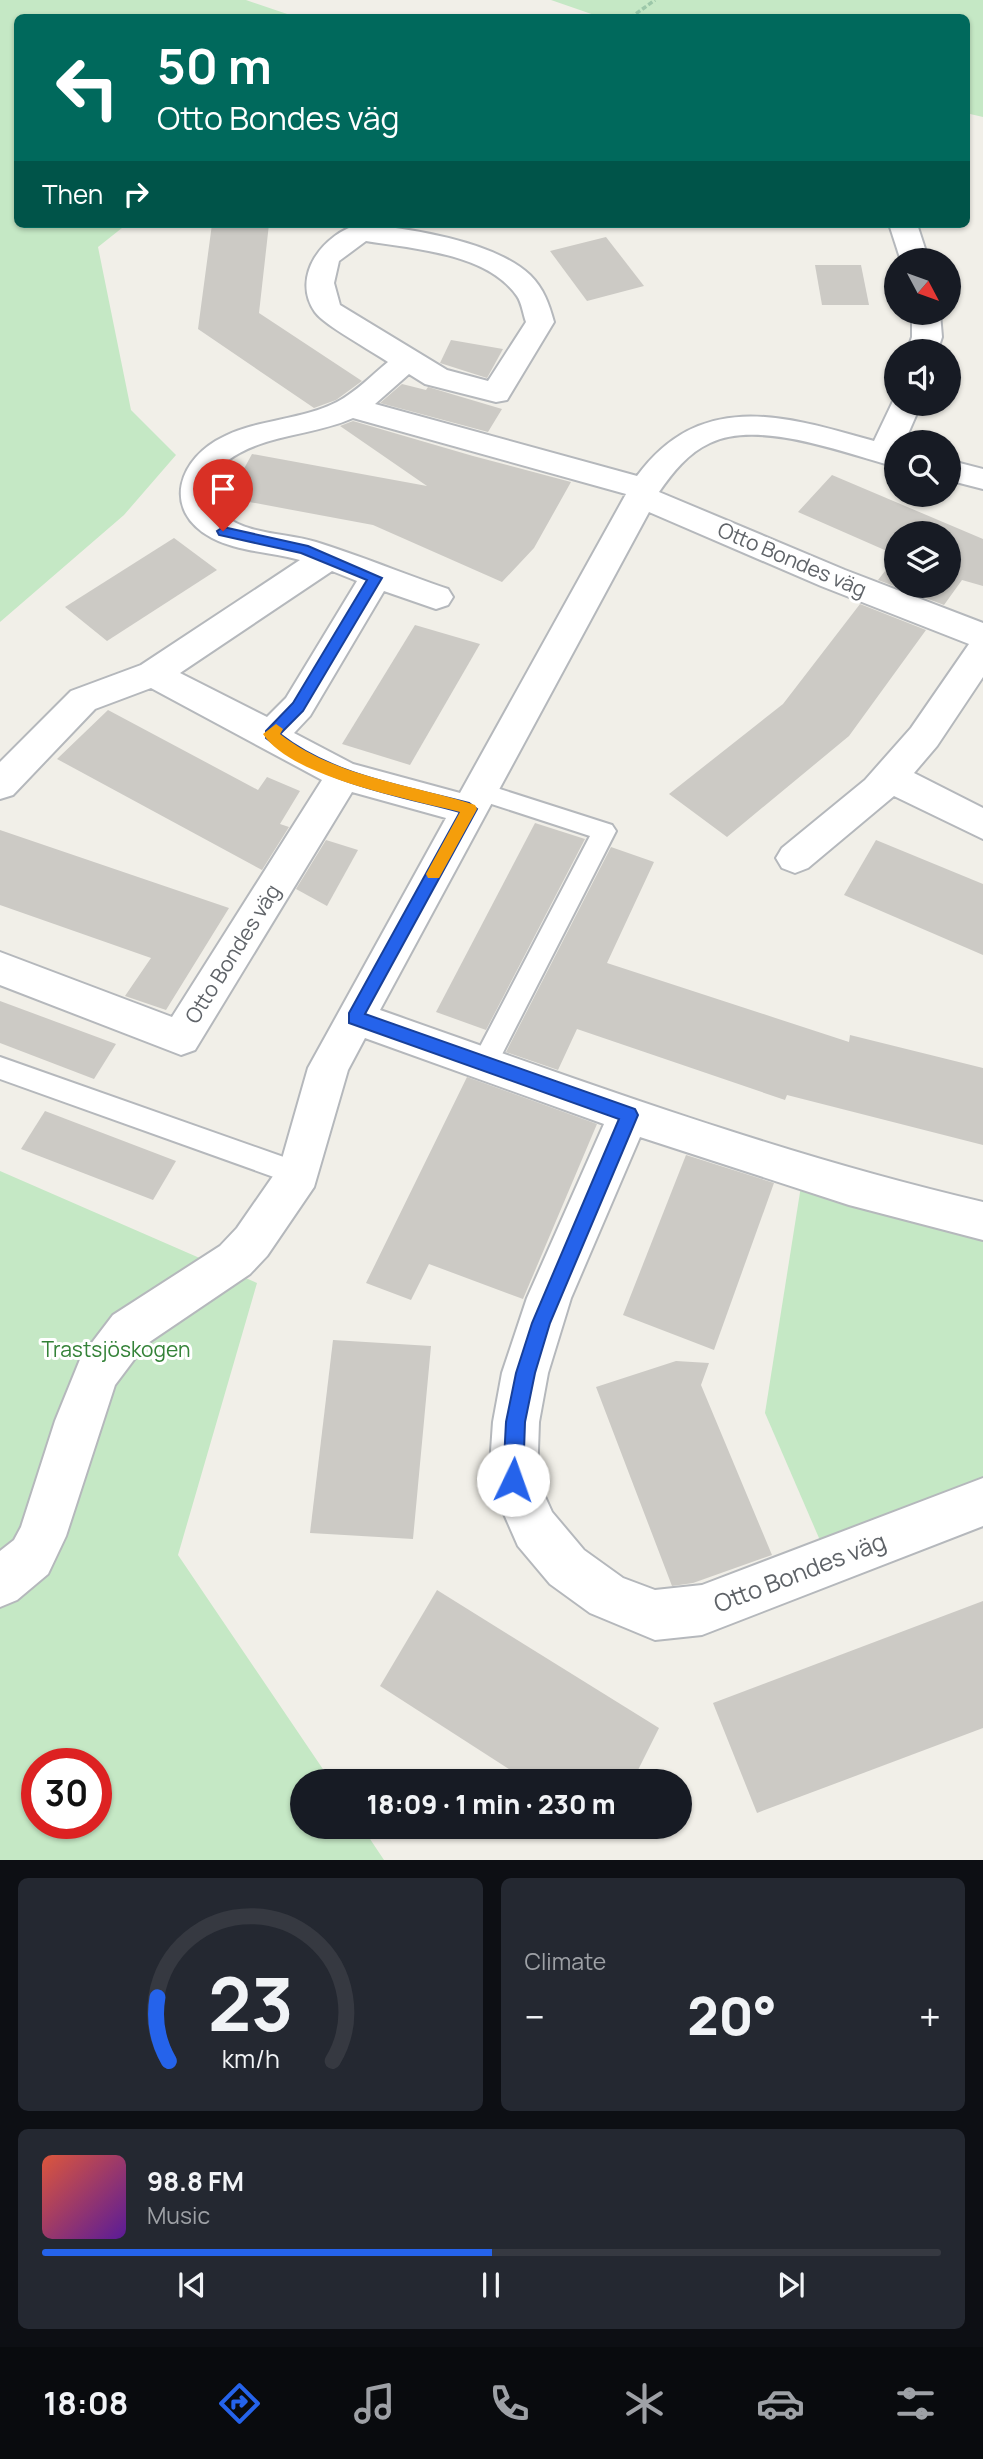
<!DOCTYPE html>
<html lang="en">
<head>
<meta charset="utf-8">
<style>
  body { margin:0; font-family:Manrope,sans-serif; background:#242831; color:#f1f3f6; height:100vh; display:flex; flex-direction:column; font-size:26px; white-space:nowrap }
  * { box-sizing:border-box; margin:0 }
  p { font-size:23px; color:#9ea1a6 }
  .icon { flex:none; width:38px; height:38px; fill:none; stroke:currentColor; stroke-width:2; stroke-linecap:round; stroke-linejoin:round }
  .map { position:relative; height:1860px; overflow:hidden }
  .details { display:flex; flex-direction:column; gap:18px; padding:18px; background:#0d0f14; flex:1 }
  .details>* { flex:none }
  .hud { position:absolute; left:14px; top:14px; width:956px; height:214px; border-radius:10px; box-shadow:0 2px 5px #0004; background:#00695c; color:#fff; overflow:hidden }
  .needle { width:46px; rotate:131deg }
  .buttons { position:absolute; left:884px; top:248px; display:grid; gap:14px }
  .buttons a { display:grid; place-items:center; width:77px; height:77px; border-radius:50%; background:#171b24; box-shadow:0 2px 5px #0004; font-size:35px }
  .speed { position:absolute; left:21px; top:1748px; display:flex; gap:14px; font-size:35px; font-weight:700; text-align:center }
  .speed>* { display:grid; place-content:center; width:91px; height:91px; border-radius:50%; background:#171b24; box-shadow:0 2px 5px #0004; line-height:1 }
  .speed .limit { border:10px solid #d22; background:#fff; color:#111 }
  .pin { position:absolute; display:grid; place-items:center; width:60px; height:60px; color:#fff; margin:-72px -30px; border-radius:50% 50% 50% 0; rotate:-45deg; box-shadow:0 0 7px #0007 }
  .pin .icon { rotate:45deg }
  .me { position:absolute; width:77px; margin:-38px; rotate:3deg; stroke-linejoin:round; filter:drop-shadow(0 0 5px #0008) }
  .turn { display:flex; align-items:center; gap:24px; height:147px; padding:0 28px; font-size:32px }
  .turn .icon { width:91px; height:91px; stroke-width:2.5 }
  .turn b { display:block; font-size:49px; line-height:60px }
  .then { display:flex; align-items:center; height:66px; padding:0 28px; background:#0003; gap:14px; font-size:26px }
  .big { font-size:52px; font-weight:800; line-height:1.1 }
  .details .card { flex:1; display:flex; flex-direction:column; justify-content:center; gap:10px; min-width:0; padding:0 24px; border-radius:10px; background:#242831 }
  .details .dial { align-items:center; gap:0 }
  .dial svg { height:182px; overflow:visible; fill:none; stroke:#363941; stroke-width:7; stroke-linecap:round; text-anchor:middle }
  .dial text { fill:#f1f3f6; stroke:none }
  .song { display:flex; align-items:center; gap:21px }
  .cover { width:84px; height:84px; border-radius:10px; background:linear-gradient(135deg,hsl(10 70% 55%),hsl(270 70% 35%)) }
  .played { height:7px; border-radius:4px; background:linear-gradient(90deg,#2563eb 50%,#363941 50%) }
  .keys { display:flex; justify-content:space-around; direction:ltr }
  .heat { display:flex; justify-content:space-between; align-items:center; font-size:38px; direction:ltr }
  .details .tiles { flex:1; display:grid; gap:18px; grid-template-columns:1fr 1fr }
  .card:last-child { grid-column:span 2 }
  .trip { position:absolute; left:290px; top:1769px; width:402px; height:70px; border-radius:35px; background:#171b24; box-shadow:0 2px 5px #0004; font-weight:800; line-height:70px; text-align:center }
  .tab-bar { display:flex; height:112px; justify-content:space-around; align-items:center; background:#090b0e; color:#9ea1a6 }
  .tab-bar .icon { width:49px; height:49px }
  .tab-bar .current { color:#2563eb }
  .tab-bar b { font-size:32px; color:#f1f3f6 }
  .map>svg:first-child { display:block }
  .green { fill:#c5e8c5; fill-rule:evenodd }
  .building { fill:#cccac5 }
  .lines { fill:none; stroke-linecap:round; stroke-linejoin:round }
  .service-casing { stroke:#b5b8bc; stroke-width:4 }
  .minor-casing { stroke:#b5b8bc; stroke-width:4 }
  .path { stroke:#9cc7a9; stroke-width:3.5; stroke-dasharray:5 2.5; stroke-linecap:butt }
  .service { fill:#fff; fill-rule:evenodd }
  .minor { fill:#fff; fill-rule:evenodd }
  .route { fill:#2563eb; stroke:#184099; stroke-width:2 }
  .slow { fill:#f59e0b }
  .labels { text-anchor:middle; stroke-width:6; stroke-linejoin:round; paint-order:stroke }
  .street-label { font-size:21px; fill:#5f6368; stroke:#fff }
  .park-label { font-size:21px; fill:#348238; stroke:#fff }
  .near-street-label { font-size:24px; fill:#5f6368; stroke:#fff }
</style>
</head>
<body>
<div class="map">
<svg width="983" height="1861" viewBox="0 0 983 1861">
  <rect width="100%" height="100%" fill="#f1efe8"/>
  <g class="green">
    <polygon points="0,0 246,0 296,17 18,18 18,224 127,224 98,247 131,410 176,455 124,515 0,622"/>
    <polygon points="551,0 983,0 983,117 966,113 966,18 603,18"/>
    <path d="M0,1171l257,112 -79,272 153,226 -28,1v45h59l22,33h-384zM37,1764h59v60h-59z"/>
    <polygon points="801,1186 983,1236 983,1482 822,1545 765,1413"/>
  </g>
  <g class="building">
    <polygon points="212,224 269,224 259,313 362,381 336,400 314,408 198,329"/>
    <polygon points="606,237 644,286 587,301 550,251"/>
    <polygon points="815,265 861,265 869,305 822,305"/>
    <polygon points="451,340 503,349 487,378 440,363"/>
    <polygon points="402,384 426,390 428,387 502,409 488,432 380,403"/>
    <polygon points="353,421 473,456 571,482 534,548 502,582 373,525 228,498 252,454 427,486 340,426"/>
    <polygon points="832,475 983,539 983,586 962,580 944,605 878,580 896,557 896,586 948,586 948,534 896,534 896,555 798,512"/>
    <polygon points="174,538 217,570 107,641 65,607"/>
    <polygon points="860,604 926,630 849,736 727,837 669,794 783,704"/>
    <polygon points="415,625 480,644 410,765 342,744"/>
    <polygon points="108,710 258,790 267,777 300,791 280,824 289,827 262,870 57,759"/>
    <polygon points="535,823 585,839 486,1030 436,1012"/>
    <polygon points="0,830 229,908 166,1010 125,996 151,958 0,905"/>
    <polygon points="326,840 358,850 327,906 296,889"/>
    <polygon points="876,840 983,884 983,955 844,895"/>
    <polygon points="611,847 654,862 607,963 849,1042 850,1035 983,1068 983,1145 787,1095 785,1100 577,1029 558,1070 506,1052"/>
    <polygon points="0,1001 116,1044 94,1079 0,1043"/>
    <polygon points="467,1077 597,1124 523,1299 429,1264 411,1300 366,1283"/>
    <polygon points="45,1111 176,1161 153,1200 21,1149"/>
    <polygon points="686,1155 774,1183 714,1350 623,1315"/>
    <polygon points="333,1340 431,1346 413,1539 310,1533"/>
    <polygon points="676,1361 709,1363 701,1385 772,1555 693,1583 672,1586 596,1387"/>
    <polygon points="437,1590 659,1728 632,1782 529,1782 380,1686"/>
    <polygon points="983,1601 983,1728 757,1813 713,1703"/>
  </g>
  <g class="lines">
    <defs>
      <g id="service">
        <polygon points="478,782 612,825 616,831 493,1072 484,1075 475,1072 471,1064 590,836 470,797 466,791 470,785"/>
        <polygon points="0,1057 309,1166 312,1174 309,1182 299,1186 0,1079"/>
      </g>
      <g id="minor">
        <path d="M360,224c48,4 134,17 170,51 14,14 19,29 24,47l-47,78 -11,2 -71,-18 -16,-10 -34,30 262,72c64,-87 148,-60 237,-35l21,-44 1,7h25l-17,39h-8v24c-49,-13 -137,-48 -186,-24 -22,10 -37,29 -51,49l186,78 138,53v54l-46,69 -23,27 69,35v31l-89,-43 -86,72 -13,5 -13,-5 -6,-10 6,-10 83,-68 46,-52 58,-84 -148,-58 -172,-74 -269,498c199,70 397,144 603,192v38l-134,-35 -209,-68 -69,161 -23,75 -9,49 -2,57 15,33 32,38 39,28 32,12 47,-5 281,-107v48l-281,109 -47,5 -65,-27 -40,-29 -32,-38 -29,-66 4,-58 9,-49 25,-75 77,-174 -239,-86 -17,32 -34,117 -47,69 -17,18 -105,71 -30,40 -49,151 -18,38 -31,26 -17,7v-56l14,-11 7,-13 34,-106 26,-64 32,-42 107,-69 17,-18 43,-62 28,-98 138,-250 -94,-26 -157,258 -14,5 -181,-70v-33l172,65 150,-237 -171,-92 -56,21 -82,86 -13,4v-37l71,-71 70,-26 159,-105c-28,-8 -61,-8 -88,-22 -52,-28 -33,-81 13,-102 35,-17 77,-16 112,-34 19,-10 35,-27 51,-40 -16,-11 -64,-37 -73,-50 -25,-36 9,-79 45,-88zM366,241c48,8 121,12 151,55 5,7 6,18 9,26l-38,59 -41,-11 -107,-65 -6,-22 5,-22zM353,418l273,76 -166,299 -107,-29 -59,-31 16,-17 74,-125 52,18 12,-4 5,-8 -5,-8c-44,-15 -87,-33 -132,-47 -29,-9 -67,-7 -91,-26 -20,-16 -16,-41 2,-55 36,-27 86,-25 126,-43zM332,571l25,10 -71,117 -19,19 -87,-44z"/>
        <polygon points="889,224 917,224 929,261 901,261"/>
        <polygon points="912,313 940,313 942,337 937,352 907,352 912,337"/>
        <polygon points="948,460 983,469 983,489 948,480"/>
      </g>
    </defs>
    <use href="#service" class="service-casing"/>
    <use href="#minor" class="minor-casing"/>
    <polyline class="path" points="630,18 655,0"/>
    <use href="#service" class="service"/>
    <use href="#minor" class="minor"/>
  </g>
  <path class="route" d="M223,527l85,19 74,32 -79,133 -23,23c54,42 124,52 189,69l8,6 -112,205 270,95 3,6 -88,208 -15,50 -10,49 -2,58 -3,7 -7,3 -7,-3 -3,-7 3,-58 10,-49 16,-50 87,-204 -270,-96v-10l111,-201c-68,-18 -138,-29 -194,-74v-7l27,-28 74,-123 -66,-27 -82,-18 -2,-4z"/>
  <path class="slow" d="M276,724l7,5 -3,5c57,44 128,49 195,71l2,4 -38,69h-11l-2,-4 34,-62c-50,-13 -168,-34 -197,-78z"/>
  <g class="labels">
    <g class="street-label">
      <text transform="translate(792 560) rotate(23)" y="7">Otto Bondes väg</text>
      <text transform="translate(233 954) rotate(-58)" y="7">Otto Bondes väg</text>
    </g>
    <g class="park-label">
      <text x="116" y="1357">Trastsjöskogen</text>
    </g>
    <g class="near-street-label">
      <text transform="translate(800 1573) rotate(-21)" y="8">Otto Bondes väg</text>
    </g>
  </g>
</svg>
<div class="buttons">
<a><svg class="needle" viewBox="-14 -14 28 28"><path d="M0-13l5 13h-10z" fill="#e53935"/><path d="M0 13l5-13h-10z" fill="#9ea1a6"/></svg></a>
<a><svg class="icon" aria-label="sound" viewBox="0 0 24 24"><path d="M4 9h4l5-4v14l-5-4H4zM17 9q2 3 0 6"/></svg></a>
<a><svg class="icon" aria-label="search" viewBox="0 0 24 24"><circle cx="10" cy="10" r="6"/><path d="M15 15l6 6"/></svg></a>
<a><svg class="icon" aria-label="layers" viewBox="0 0 24 24"><path d="M12 4l9 5-9 5-9-5zM3 14l9 5 9-5"/></svg></a>
</div>
<div class="speed"><div class="limit">30</div></div>
<div class="pin" style="left:223px;top:531px;background:#d93025"><svg class="icon" aria-label="arrive" viewBox="0 0 24 24"><path d="M6 21V4h12l-3 4 3 4H6"/></svg></div>
<svg class="me" style="left:513px;top:1480px" viewBox="-20 -20 40 40"><circle r="19" fill="#fff"/><path d="M0-13L10 11 0 6-10 11z" fill="#2563eb"/></svg>
<div class="trip">18:09 · 1 min · 230 m</div>
<div class="hud">
<div class="turn"><svg class="icon" aria-label="left" viewBox="0 0 24 24"><path d="M17 20v-9H6M10 6l-5 5 5 5"/></svg><div><b>50 m</b>Otto Bondes väg</div></div>
<div class="then">Then<svg class="icon" aria-label="right" viewBox="0 0 24 24"><path d="M7 20v-9h11M14 6l5 5-5 5"/></svg></div>
</div>
</div>
<section class="details">
<div class="tiles">
<div class="card dial"><svg viewBox="0 0 100 80">
<path d="M14 69A42 42 0 1 1 86 69"/>
<path d="M14 69A42 42 0 0 1 9 41" stroke="#2563eb"/>
<text x="50" y="56" font-size="32" font-weight="700">23</text>
<text x="50" y="72" font-size="11">km/h</text>
</svg></div>
<div class="card"><p>Climate</p>
<div class="heat"><a>−</a><b class="big">20°</b><a>+</a></div>
</div>
<div class="card">
<div class="song"><i class="cover"></i><div><b>98.8 FM</b><p>Music</p></div></div>
<div class="played"></div>
<div class="keys"><svg class="icon" aria-label="previous" viewBox="0 0 24 24"><path d="M18 5L8 12l10 7zM5 5v14"/></svg><svg class="icon" aria-label="pause" viewBox="0 0 24 24"><path d="M8 5v14M16 5v14"/></svg><svg class="icon" aria-label="next" viewBox="0 0 24 24"><path d="M6 5l10 7-10 7zM19 5v14"/></svg></div>
</div>
</div>
</section>
<nav class="tab-bar">
<b>18:08</b>
<svg class="icon current" aria-label="directions" viewBox="0 0 24 24"><path d="M12 3l9 9-9 9-9-9zM9 14v-3h6M13 9l2 2-2 2"/></svg>
<svg class="icon" aria-label="music" viewBox="0 0 24 24"><path d="M9 18V5l10-2v13"/><circle cx="6" cy="18" r="3"/><circle cx="16" cy="16" r="3"/></svg>
<svg class="icon" aria-label="phone" viewBox="0 0 24 24"><path d="M5 4h4l2 5-3 2q2 4 5 5l2-3 5 2v4C11 20 4 13 5 4z"/></svg>
<svg class="icon" aria-label="climate" viewBox="0 0 24 24"><path d="M12 3v18M4 7l16 10M4 17L20 7"/></svg>
<svg class="icon" aria-label="car" viewBox="0 0 24 24"><path d="M5 17H2v-5l4-1 3-4h7l3 4 3 1v5h-3M9 17h6M6 11h13"/><circle cx="7" cy="17" r="2"/><circle cx="17" cy="17" r="2"/></svg>
<svg class="icon" aria-label="filters" viewBox="0 0 24 24"><path d="M4 7h16M4 17h16"/><circle cx="9" cy="7" r="2"/><circle cx="15" cy="17" r="2"/></svg>
</nav>
</body>
</html>
